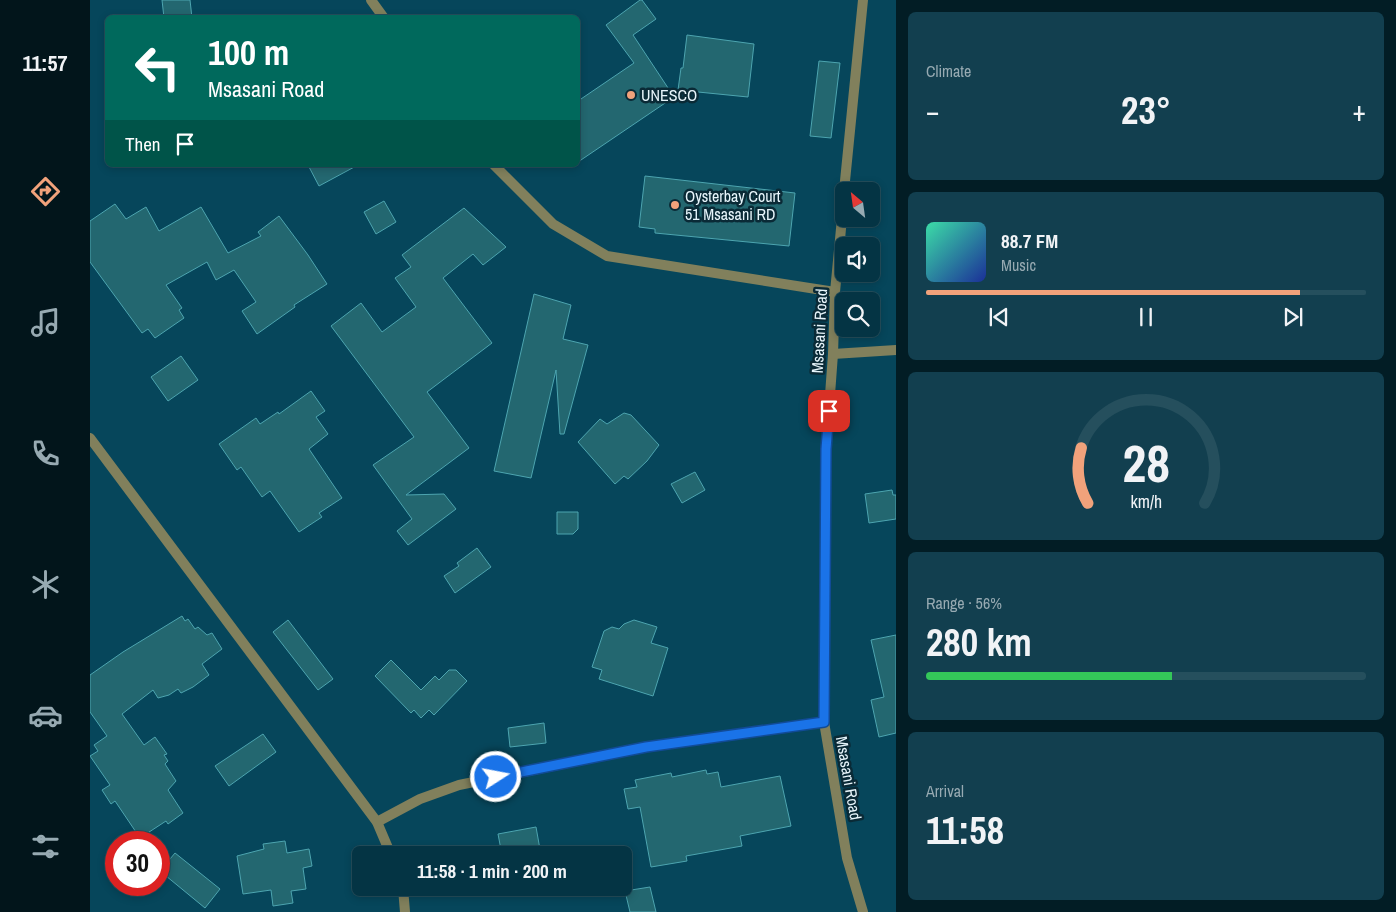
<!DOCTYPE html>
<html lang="en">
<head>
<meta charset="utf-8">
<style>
  body { margin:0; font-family:"Archivo Narrow",sans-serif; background:#123f4f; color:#f1f3f6; height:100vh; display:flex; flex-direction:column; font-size:19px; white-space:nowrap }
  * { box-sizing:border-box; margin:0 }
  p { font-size:16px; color:#97aab2 }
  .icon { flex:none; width:28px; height:28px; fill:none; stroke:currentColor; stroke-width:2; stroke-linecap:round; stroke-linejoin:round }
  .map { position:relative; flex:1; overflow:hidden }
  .side { display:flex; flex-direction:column; gap:12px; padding:12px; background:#021d25; width:500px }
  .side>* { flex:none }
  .hud { position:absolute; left:15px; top:15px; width:475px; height:152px; border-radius:8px; box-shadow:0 2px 8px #0003,0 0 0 1px #254f5d; background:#00695c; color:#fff; overflow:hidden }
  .needle { width:32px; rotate:331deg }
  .fabs { position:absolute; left:745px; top:182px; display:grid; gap:10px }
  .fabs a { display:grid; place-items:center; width:45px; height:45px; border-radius:8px; background:#043444; box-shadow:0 2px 8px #0003,0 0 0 1px #254f5d; font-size:25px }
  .speed { position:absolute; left:15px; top:831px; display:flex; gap:10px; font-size:25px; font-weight:700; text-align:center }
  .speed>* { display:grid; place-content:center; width:65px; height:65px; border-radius:50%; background:#043444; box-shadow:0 2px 8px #0003,0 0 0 1px #254f5d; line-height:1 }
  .speed .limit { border:8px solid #d22; background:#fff; color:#111 }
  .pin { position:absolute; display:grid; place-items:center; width:42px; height:42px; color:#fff; margin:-21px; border-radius:10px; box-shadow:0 2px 8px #0006 }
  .me { position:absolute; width:55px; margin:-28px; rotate:79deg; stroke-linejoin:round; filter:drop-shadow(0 0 4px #0008) }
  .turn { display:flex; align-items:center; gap:18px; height:105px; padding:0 20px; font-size:22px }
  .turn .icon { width:65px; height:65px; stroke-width:2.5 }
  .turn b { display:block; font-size:35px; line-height:42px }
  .then { display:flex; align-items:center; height:48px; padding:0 20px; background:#0003; gap:10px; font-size:19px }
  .big { font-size:38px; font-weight:700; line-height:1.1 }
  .side .widget { flex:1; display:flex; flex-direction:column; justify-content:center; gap:8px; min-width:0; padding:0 18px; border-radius:8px; background:#123f4f }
  .side .dial { align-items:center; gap:0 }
  .dial svg { height:130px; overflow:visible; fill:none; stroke:#254f5d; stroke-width:7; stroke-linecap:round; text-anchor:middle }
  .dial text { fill:#f1f3f6; stroke:none }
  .song { display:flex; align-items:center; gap:15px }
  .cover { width:60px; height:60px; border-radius:8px; background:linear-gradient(135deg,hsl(160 70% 55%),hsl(230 70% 35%)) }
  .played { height:5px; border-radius:2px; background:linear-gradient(90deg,#f1a27b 85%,#254f5d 85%) }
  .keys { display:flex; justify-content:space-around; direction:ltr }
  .heat { display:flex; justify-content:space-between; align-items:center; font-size:28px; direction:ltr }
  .charge { height:8px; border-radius:4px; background:linear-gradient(90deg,#34c759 56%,#254f5d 0) }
  .trip { position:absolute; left:262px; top:846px; width:280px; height:50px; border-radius:8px; background:#043444; box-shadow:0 2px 8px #0003,0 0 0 1px #254f5d; font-weight:700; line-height:50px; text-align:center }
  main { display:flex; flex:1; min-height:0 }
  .tabs { display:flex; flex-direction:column; width:90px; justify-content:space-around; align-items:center; background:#02151b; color:#97aab2 }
  .tabs .icon { width:35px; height:35px }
  .tabs .selected { color:#f1a27b }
  .tabs b { font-size:22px; color:#f1f3f6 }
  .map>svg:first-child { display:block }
  .building { fill:#236770; stroke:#4da5b0 }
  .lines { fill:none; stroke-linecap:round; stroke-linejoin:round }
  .street { stroke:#81805c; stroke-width:10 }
  .route-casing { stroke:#114b97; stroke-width:12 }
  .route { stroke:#1a73e8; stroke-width:9 }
  .poi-dot { fill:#f1a27b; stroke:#0a2a36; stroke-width:2 }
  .labels { text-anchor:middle; stroke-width:5; stroke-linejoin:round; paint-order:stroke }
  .poi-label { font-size:16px; fill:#e7f5fb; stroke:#0a2a36; text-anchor:start }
  .street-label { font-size:16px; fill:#e7f5fb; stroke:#0a2a36 }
</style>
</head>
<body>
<main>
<nav class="tabs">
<b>11:57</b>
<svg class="icon selected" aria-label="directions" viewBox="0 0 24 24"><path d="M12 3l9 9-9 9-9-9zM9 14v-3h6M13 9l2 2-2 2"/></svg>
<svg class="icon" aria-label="music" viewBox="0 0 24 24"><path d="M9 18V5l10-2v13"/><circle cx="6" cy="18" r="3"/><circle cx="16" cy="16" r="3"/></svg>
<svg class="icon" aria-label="phone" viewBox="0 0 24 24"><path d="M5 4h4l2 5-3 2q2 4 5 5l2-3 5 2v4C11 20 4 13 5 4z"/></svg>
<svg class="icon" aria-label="climate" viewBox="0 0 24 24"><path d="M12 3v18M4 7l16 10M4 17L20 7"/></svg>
<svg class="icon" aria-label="car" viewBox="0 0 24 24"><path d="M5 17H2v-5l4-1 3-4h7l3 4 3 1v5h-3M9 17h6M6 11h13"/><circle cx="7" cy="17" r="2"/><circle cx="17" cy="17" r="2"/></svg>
<svg class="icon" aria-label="filters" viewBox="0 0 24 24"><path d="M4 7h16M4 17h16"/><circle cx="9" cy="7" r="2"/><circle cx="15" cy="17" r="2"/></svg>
</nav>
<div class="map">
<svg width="806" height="912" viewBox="0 0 806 912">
  <rect width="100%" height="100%" fill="#06465b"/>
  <g class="building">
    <polygon points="72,0 100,0 102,18 74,18"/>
    <polygon points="550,0 552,0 566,19 543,35 584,97 488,162 488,101 544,63 516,25"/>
    <polygon points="597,35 664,44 658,97 588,90 591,68 593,68"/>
    <polygon points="729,61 750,63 741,138 720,136"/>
    <polygon points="218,165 268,165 229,186"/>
    <polygon points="555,176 705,193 699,246 565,233 565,229 549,227"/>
    <polygon points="294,201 306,222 286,234 274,212"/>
    <polygon points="25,204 36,219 56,207 69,231 111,207 138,253 171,236 168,232 189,216 218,255 237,284 204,305 205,307 167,334 152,311 166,302 144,270 126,280 117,262 76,285 92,308 89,310 94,318 65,338 58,329 52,333 0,262 0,221"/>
    <polygon points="374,208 416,247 393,265 383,254 353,278 402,343 337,392 379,448 316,495 354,494 366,509 318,545 307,531 322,519 283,465 324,437 241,326 271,303 292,332 326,307 305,278 321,267 312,255"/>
    <polygon points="444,294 481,305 473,339 498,345 474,434 470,434 466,370 441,478 404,471"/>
    <polygon points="91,356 108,380 78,401 61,377"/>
    <polygon points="221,391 235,411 226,417 238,434 219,449 252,498 229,513 232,517 209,532 180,491 172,497 151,467 147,470 129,444 166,418 170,424 188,412 189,414"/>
    <polygon points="534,413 541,415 569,445 557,461 538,479 534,476 525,484 488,442 510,419 517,424"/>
    <polygon points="605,472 615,490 592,503 581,484"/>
    <polygon points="802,490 803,495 806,495 806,519 779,523 775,494"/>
    <polygon points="467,512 488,512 488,529 483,534 467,534"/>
    <polygon points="387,548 401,567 365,593 354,576 369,566 367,563"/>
    <polygon points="92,616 95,621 98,619 105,629 108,627 117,635 122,633 132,649 112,664 119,675 103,687 91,693 88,689 79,695 68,698 63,690 32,714 54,745 65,737 77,754 74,755 78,761 75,764 86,781 78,790 93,813 78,824 76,821 50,838 25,801 21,804 12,790 20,785 0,756 8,751 4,745 17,736 0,712 0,675 33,652"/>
    <polygon points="198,620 243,679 228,690 183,632"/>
    <polygon points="544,620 567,627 561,643 578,648 563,696 509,679 512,670 502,667 514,631 522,627 529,629 534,624"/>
    <polygon points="806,635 806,733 789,737 781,700 794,697 781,640"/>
    <polygon points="301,660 331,690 345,676 349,680 359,670 366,670 377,681 344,715 339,710 331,718 324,710 321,713 285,676"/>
    <polygon points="454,723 456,743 420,747 418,728"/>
    <polygon points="173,734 186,752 139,786 125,766"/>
    <polygon points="616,770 617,774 628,772 631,787 690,776 701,826 650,836 652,846 596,856 597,861 561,867 550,807 538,809 534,789 547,787 545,780 581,773 582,777"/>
    <polygon points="446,827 451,855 412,855 408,834"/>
    <polygon points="195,841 197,853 219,849 222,866 213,868 216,889 201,891 203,903 183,906 181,890 153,894 147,856 174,849 173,844"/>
    <polygon points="85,853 130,889 115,908 70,871"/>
    <polygon points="560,887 566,912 540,912 535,891"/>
  </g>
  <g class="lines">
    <g class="street">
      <polyline points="281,0 294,18"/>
      <polyline points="404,165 463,224 517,256 745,292"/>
      <polyline points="754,191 773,0"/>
      <polyline points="754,197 745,292 743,354 736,449 734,722 757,858 773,912"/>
      <polyline points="743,354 806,350"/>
      <polyline points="0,438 287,822 301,855"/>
      <polyline points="287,822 330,799 369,785 556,747 734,722"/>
      <polyline points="313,888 315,912"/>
    </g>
  </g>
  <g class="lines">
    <defs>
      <polyline id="route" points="406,777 556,747 734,722 736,449 739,411"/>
    </defs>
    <use href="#route" class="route-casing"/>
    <use href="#route" class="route"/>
  </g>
  <g class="poi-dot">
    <circle cx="541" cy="95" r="5"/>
    <circle cx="585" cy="205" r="5"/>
  </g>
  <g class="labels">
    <g class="poi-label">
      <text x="551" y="101">UNESCO</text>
      <text x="595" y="202">Oysterbay Court<tspan x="595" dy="18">51 Msasani RD</tspan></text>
    </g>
    <g class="street-label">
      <text transform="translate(729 331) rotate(-87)" y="6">Msasani Road</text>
      <text transform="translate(759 778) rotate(80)" y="6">Msasani Road</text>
    </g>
  </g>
</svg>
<div class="fabs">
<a><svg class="needle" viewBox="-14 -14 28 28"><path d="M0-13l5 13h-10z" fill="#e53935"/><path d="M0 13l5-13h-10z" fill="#97aab2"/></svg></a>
<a><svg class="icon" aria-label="sound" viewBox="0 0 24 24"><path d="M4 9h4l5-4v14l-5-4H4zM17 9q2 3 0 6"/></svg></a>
<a><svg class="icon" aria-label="search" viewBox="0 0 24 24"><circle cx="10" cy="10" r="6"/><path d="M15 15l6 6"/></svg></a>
</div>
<div class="speed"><div class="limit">30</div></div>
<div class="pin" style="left:739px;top:411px;background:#d93025"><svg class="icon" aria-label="arrive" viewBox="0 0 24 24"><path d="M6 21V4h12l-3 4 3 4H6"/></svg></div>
<svg class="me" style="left:406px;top:777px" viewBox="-20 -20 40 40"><circle r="17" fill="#1a73e8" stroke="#fff" stroke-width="3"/><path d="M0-11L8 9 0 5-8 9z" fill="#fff"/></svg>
<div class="trip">11:58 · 1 min · 200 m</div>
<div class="hud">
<div class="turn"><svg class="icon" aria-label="left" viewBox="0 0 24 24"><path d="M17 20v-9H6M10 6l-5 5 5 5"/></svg><div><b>100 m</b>Msasani Road</div></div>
<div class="then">Then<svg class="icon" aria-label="arrive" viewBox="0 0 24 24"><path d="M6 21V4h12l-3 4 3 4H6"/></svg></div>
</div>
</div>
<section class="side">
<div class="widget"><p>Climate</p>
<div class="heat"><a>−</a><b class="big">23°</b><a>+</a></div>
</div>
<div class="widget">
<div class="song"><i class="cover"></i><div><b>88.7 FM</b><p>Music</p></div></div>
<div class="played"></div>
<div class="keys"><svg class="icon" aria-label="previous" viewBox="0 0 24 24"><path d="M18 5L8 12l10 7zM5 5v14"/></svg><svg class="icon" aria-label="pause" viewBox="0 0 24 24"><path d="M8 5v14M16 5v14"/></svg><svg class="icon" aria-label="next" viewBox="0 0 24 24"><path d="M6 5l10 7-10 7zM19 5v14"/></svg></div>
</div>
<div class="widget dial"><svg viewBox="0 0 100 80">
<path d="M14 69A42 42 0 1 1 86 69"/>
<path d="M14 69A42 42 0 0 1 10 35" stroke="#f1a27b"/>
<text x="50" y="56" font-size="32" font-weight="700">28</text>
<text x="50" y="72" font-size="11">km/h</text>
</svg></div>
<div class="widget"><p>Range · 56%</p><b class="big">280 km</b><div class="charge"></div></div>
<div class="widget"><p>Arrival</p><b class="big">11:58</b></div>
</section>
</main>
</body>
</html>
